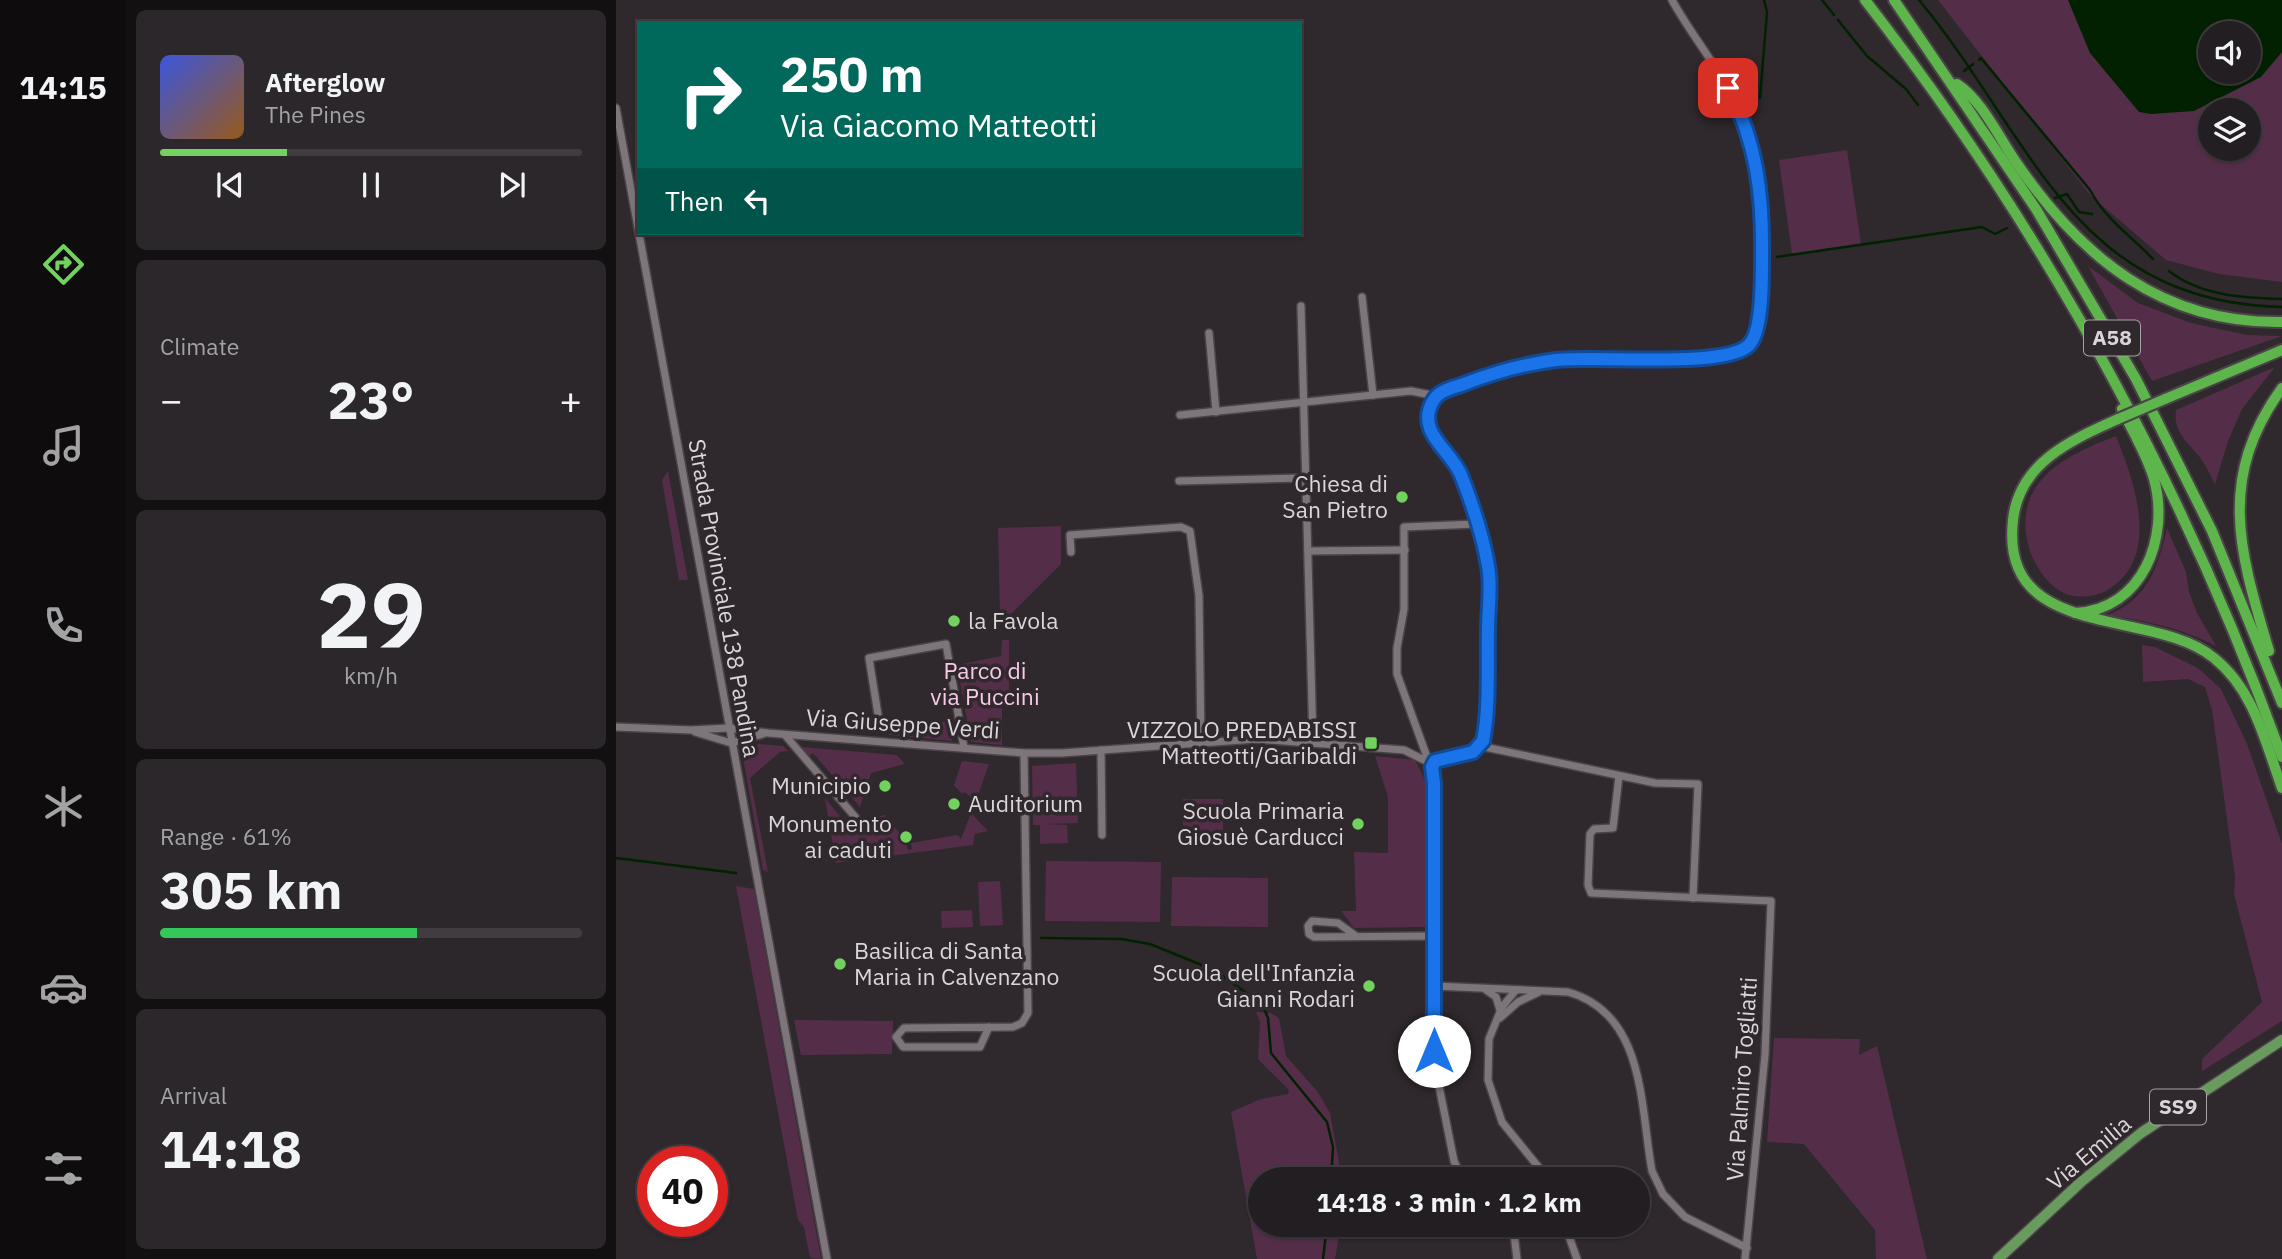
<!DOCTYPE html>
<html lang="en">
<head>
<meta charset="utf-8">
<style>
  body { margin:0; font-family:"IBM Plex Sans",sans-serif; background:#2b272a; color:#f1f3f6; height:100vh; display:flex; flex-direction:column; font-size:26px; white-space:nowrap }
  * { box-sizing:border-box; margin:0 }
  p { font-size:23px; color:#a3a2a5 }
  .icon { flex:none; width:38px; height:38px; fill:none; stroke:currentColor; stroke-width:2; stroke-linecap:round; stroke-linejoin:round }
  .map { position:relative; flex:1; overflow:hidden }
  .panel { display:flex; flex-direction:column; gap:10px; padding:10px; background:#131012; width:490px }
  .panel>* { flex:none }
  .banner { position:absolute; left:21px; top:21px; width:665px; height:214px; border-radius:0px; box-shadow:0 2px 5px #0004,0 0 0 2px #403c3f; background:#00695c; color:#fff; overflow:hidden }
  .buttons { position:absolute; left:1582px; top:21px; display:grid; gap:14px }
  .buttons a { display:grid; place-items:center; width:63px; height:63px; border-radius:50%; background:#231e21; box-shadow:0 2px 5px #0004,0 0 0 2px #403c3f; font-size:35px }
  .speed { position:absolute; left:21px; top:1146px; display:flex; gap:14px; font-size:35px; font-weight:700; text-align:center }
  .speed>* { display:grid; place-content:center; width:91px; height:91px; border-radius:50%; background:#231e21; box-shadow:0 2px 5px #0004,0 0 0 2px #403c3f; line-height:1 }
  .speed .limit { border:10px solid #d22; background:#fff; color:#111 }
  .pin { position:absolute; display:grid; place-items:center; width:60px; height:60px; color:#fff; margin:-30px; border-radius:14px; box-shadow:0 4px 10px #0006 }
  .me { position:absolute; width:77px; margin:-38px; rotate:0deg; stroke-linejoin:round; filter:drop-shadow(0 0 5px #0008) }
  .turn { display:flex; align-items:center; gap:24px; height:147px; padding:0 28px; font-size:32px }
  .turn .icon { width:91px; height:91px; stroke-width:2.5 }
  .turn b { display:block; font-size:49px; line-height:60px }
  .then { display:flex; align-items:center; height:66px; padding:0 28px; background:#0003; gap:14px; font-size:26px }
  .big { font-size:52px; font-weight:700; line-height:1.1 }
  .panel .widget { flex:1; display:flex; flex-direction:column; justify-content:center; gap:10px; min-width:0; padding:0 24px; border-radius:10px; background:#2b272a }
  .panel .dial { align-items:center; gap:0 }
  .dial b { font-size:91px; line-height:1 }
  .song { display:flex; align-items:center; gap:21px }
  .cover { width:84px; height:84px; border-radius:10px; background:linear-gradient(135deg,hsl(230 70% 55%),hsl(30 70% 35%)) }
  .played { height:7px; border-radius:4px; background:linear-gradient(90deg,#71d25e 30%,#403c3f 30%) }
  .keys { display:flex; justify-content:space-around; direction:ltr }
  .heat { display:flex; justify-content:space-between; align-items:center; font-size:38px; direction:ltr }
  .charge { height:10px; border-radius:5px; background:linear-gradient(90deg,#34c759 61%,#403c3f 0) }
  .trip { position:absolute; left:632px; top:1167px; width:402px; height:70px; border-radius:35px; background:#231e21; box-shadow:0 2px 5px #0004,0 0 0 2px #403c3f; font-weight:700; line-height:70px; text-align:center }
  main { display:flex; flex:1; min-height:0 }
  .tab-bar { display:flex; flex-direction:column; width:126px; justify-content:space-around; align-items:center; background:#0e0c0d; color:#a3a2a5 }
  .tab-bar .icon { width:49px; height:49px }
  .tab-bar .on { color:#71d25e }
  .tab-bar b { font-size:32px; color:#f1f3f6 }
  .map>svg:first-child { display:block }
  .green { fill:#542e49; fill-rule:evenodd }
  .water { fill:#012100; fill-rule:evenodd }
  .lines { fill:none; stroke-linecap:round; stroke-linejoin:round }
  .stream { stroke:#012100; stroke-width:2.5 }
  .minor-casing { stroke:#4a4448; stroke-width:10 }
  .major-casing { stroke:#4a4448; stroke-width:13 }
  .highway-casing { stroke:#4a4448; stroke-width:14 }
  .minor { stroke:#7d757a; stroke-width:7 }
  .major { stroke:#6a9b5e; stroke-width:10 }
  .highway { stroke:#5db54b; stroke-width:10 }
  .highway-bridge-casing { stroke:#4a4448; stroke-width:14; stroke-linecap:butt }
  .highway-bridge { stroke:#5db54b; stroke-width:10 }
  .route-casing { stroke:#114b97; stroke-width:18 }
  .route { stroke:#1a73e8; stroke-width:12 }
  .poi-dot { fill:#71d25e; stroke:#2f282c; stroke-width:2.5 }
  .labels { text-anchor:middle; stroke-width:7; stroke-linejoin:round; paint-order:stroke }
  .shield { fill:#2f282c; stroke:#a7a1a4; stroke-width:2 }
  .shield-label { font-size:21px; font-weight:bold; fill:#dad5d8 }
  .poi-label { font-size:23px; fill:#dad5d8; stroke:#2f282c; text-anchor:end }
  .street-label { font-size:23px; fill:#dad5d8; stroke:#2f282c }
  .park-label { font-size:23px; fill:#f7cae8; stroke:#2f282c }
</style>
</head>
<body>
<main>
<nav class="tab-bar">
<b>14:15</b>
<svg class="icon on" aria-label="directions" viewBox="0 0 24 24"><path d="M12 3l9 9-9 9-9-9zM9 14v-3h6M13 9l2 2-2 2"/></svg>
<svg class="icon" aria-label="music" viewBox="0 0 24 24"><path d="M9 18V5l10-2v13"/><circle cx="6" cy="18" r="3"/><circle cx="16" cy="16" r="3"/></svg>
<svg class="icon" aria-label="phone" viewBox="0 0 24 24"><path d="M5 4h4l2 5-3 2q2 4 5 5l2-3 5 2v4C11 20 4 13 5 4z"/></svg>
<svg class="icon" aria-label="climate" viewBox="0 0 24 24"><path d="M12 3v18M4 7l16 10M4 17L20 7"/></svg>
<svg class="icon" aria-label="car" viewBox="0 0 24 24"><path d="M5 17H2v-5l4-1 3-4h7l3 4 3 1v5h-3M9 17h6M6 11h13"/><circle cx="7" cy="17" r="2"/><circle cx="17" cy="17" r="2"/></svg>
<svg class="icon" aria-label="filters" viewBox="0 0 24 24"><path d="M4 7h16M4 17h16"/><circle cx="9" cy="7" r="2"/><circle cx="15" cy="17" r="2"/></svg>
</nav>
<section class="panel">
<div class="widget">
<div class="song"><i class="cover"></i><div><b>Afterglow</b><p>The Pines</p></div></div>
<div class="played"></div>
<div class="keys"><svg class="icon" aria-label="previous" viewBox="0 0 24 24"><path d="M18 5L8 12l10 7zM5 5v14"/></svg><svg class="icon" aria-label="pause" viewBox="0 0 24 24"><path d="M8 5v14M16 5v14"/></svg><svg class="icon" aria-label="next" viewBox="0 0 24 24"><path d="M6 5l10 7-10 7zM19 5v14"/></svg></div>
</div>
<div class="widget"><p>Climate</p>
<div class="heat"><a>−</a><b class="big">23°</b><a>+</a></div>
</div>
<div class="widget dial"><b>29</b><p>km/h</p></div>
<div class="widget"><p>Range · 61%</p><b class="big">305 km</b><div class="charge"></div></div>
<div class="widget"><p>Arrival</p><b class="big">14:18</b></div>
</section>
<div class="map">
<svg width="1666" height="1259" viewBox="0 0 1666 1259">
  <rect width="100%" height="100%" fill="#2f282c"/>
  <g class="green">
    <path d="M1322,0h344v282l-63,-8 -53,-14 -75,-64zM1594,33h39v39h-39zM1594,110h39v39h-39z"/>
    <polygon points="1231,150 1245,244 1176,254 1163,160"/>
    <polygon points="1472,266 1522,303 1575,323 1631,335 1666,336 1536,381"/>
    <path d="M1659,367l-33,42 -14,32 -13,43c-5,-9 -10,-21 -17,-29 -12,-14 -25,-25 -22,-45z"/>
    <path d="M1500,436c18,45 47,123 -10,155 -11,6 -30,8 -42,2 -16,-7 -30,-28 -35,-45 -18,-66 35,-92 87,-112z"/>
    <polygon points="52,471 72,580 63,580 46,480"/>
    <polygon points="445,526 445,564 395,614 384,615 382,528"/>
    <path d="M1551,528l19,44 3,20 8,21 19,33c-34,-18 -70,-25 -108,-31 40,-16 50,-48 59,-87z"/>
    <polygon points="386,640 393,640 393,701 386,701 386,745 355,742 341,665 385,656"/>
    <polygon points="1526,645 1539,647 1582,668 1605,689 1631,744 1666,844 1666,1021 1586,1071 1586,1059 1646,1002 1618,894 1619,877 1596,710 1589,687 1572,679 1527,682"/>
    <polygon points="333,721 336,741 273,735 275,732 315,724 315,728 321,727 321,723"/>
    <polygon points="142,744 167,746 173,751 164,752 134,778 152,872 147,870 128,763 129,755"/>
    <polygon points="186,747 281,755 289,764 255,773 244,807 197,753 192,757"/>
    <polygon points="759,756 799,760 814,790 809,927 738,928 725,911 740,911 738,852 772,853 772,797"/>
    <polygon points="346,761 373,764 360,801 348,792 346,794 338,785"/>
    <polygon points="460,763 462,823 429,824 451,825 452,843 424,844 424,825 417,825 416,766"/>
    <polygon points="209,798 236,831 250,819 269,815 289,840 292,850 296,849 295,843 341,835 345,839 355,813 372,831 359,834 357,845 220,863"/>
    <rect x="567" y="799" width="40" height="43"/>
    <polygon points="430,861 545,862 544,922 429,921"/>
    <polygon points="556,877 652,878 652,927 555,926"/>
    <polygon points="384,881 387,925 364,926 362,882"/>
    <polygon points="120,886 138,889 205,1259 194,1258 188,1227 182,1220"/>
    <polygon points="356,910 357,927 326,928 325,911"/>
    <polygon points="640,1012 655,1013 663,1018 670,1056 701,1091 714,1113 726,1179 644,1180 644,1225 725,1225 719,1259 641,1259 615,1112 645,1099 672,1094 673,1090 642,1059 644,1022"/>
    <polygon points="178,1020 277,1021 276,1054 185,1055"/>
    <polygon points="1158,1038 1244,1039 1243,1055 1261,1046 1311,1259 1260,1259 1259,1230 1188,1144 1151,1142"/>
  </g>
  <path class="water" d="M1452,0h214v52l-21,25 -67,34 -43,3 -12,-2 -49,-59zM1594,33h39v39h-39z"/>
  <g class="lines">
    <g class="stream">
      <polyline points="1206,0 1218,15"/>
      <path d="M1303,0c113,136 153,302 363,307"/>
      <polyline points="1222,20 1251,56 1290,89 1302,105"/>
      <path d="M1363,60l2,-2 109,132c16,30 40,45 63,69"/>
      <polyline points="1348,71 1357,64"/>
      <polyline points="1144,98 1151,12 1148,0"/>
      <polyline points="1439,198 1451,194 1463,212 1476,214"/>
      <polyline points="1161,257 1366,227 1379,234 1391,228"/>
      <path d="M1553,271c32,25 74,27 113,28"/>
      <polyline points="0,858 120,873"/>
      <polyline points="425,938 505,939 534,944 598,970 646,1004 652,1018 655,1053 711,1122 717,1147 715,1180"/>
      <polyline points="707,1259 711,1225"/>
    </g>
    <defs>
      <g id="minor">
        <polyline points="0,108 211,1259"/>
        <polyline points="746,297 757,395"/>
        <polyline points="685,306 697,742"/>
        <polyline points="593,333 600,412"/>
        <polyline points="564,415 795,391 820,396"/>
        <polyline points="563,481 689,478"/>
        <polyline points="692,551 789,550"/>
        <polyline points="455,552 454,535 565,527 574,531 583,596 585,742"/>
        <polyline points="0,727 75,730 112,728 152,733 408,753 446,753 640,739 788,750 808,760"/>
        <polyline points="264,727 253,658 330,644 348,748"/>
        <polyline points="79,732 115,743 147,734"/>
        <polyline points="169,735 240,818"/>
        <path d="M864,746c9,-19 12,-156 8,-180 -5,-30 -16,-63 -27,-91 -10,-26 -41,-38 -30,-70 5,-16 25,-18 39,-24 61,-24 123,-22 188,-23 24,0 51,3 75,-4 26,-8 25,-34 27,-57 6,-71 4,-143 -31,-207 -17,-31 -40,-59 -57,-90"/>
        <polyline points="864,746 1039,783 1082,784 1077,898"/>
        <polyline points="485,750 486,835"/>
        <polyline points="811,757 781,674 781,648 788,609 788,527 860,524"/>
        <polyline points="819,761 854,753 864,746"/>
        <polyline points="815,767 818,783 819,1066 838,1161 847,1180"/>
        <polyline points="1003,776 997,828 978,829 974,834 972,885 975,893 1155,901 1149,1055 1129,1259"/>
        <polyline points="740,936 722,923 696,921 692,926 693,934 698,937 818,936"/>
        <path d="M818,986l134,6c78,22 72,115 84,179l11,23 22,23 62,31"/>
        <polyline points="870,990 880,997 884,1010"/>
        <polyline points="900,990 886,1007 873,1039 872,1080 886,1122 933,1180"/>
        <polyline points="884,1018 902,1002 923,992"/>
        <polyline points="373,1027 364,1047 287,1047 280,1037 288,1028 397,1027 406,1023 412,1013 408,753"/>
        <polyline points="897,1225 901,1259"/>
        <polyline points="949,1225 961,1259"/>
      </g>
      <polyline id="major" points="1382,1259 1465,1182 1525,1133 1666,1040"/>
      <g id="highway">
        <path d="M1249,0c179,230 318,483 417,757"/>
        <polyline points="1278,0 1420,209 1520,379 1596,531 1666,703"/>
        <path d="M1341,84c26,17 43,56 61,81 64,93 145,159 264,157"/>
        <polyline points="1549,399 1666,350"/>
        <path d="M1502,419c-47,21 -99,44 -105,101 -14,123 140,87 201,138 40,32 51,83 68,130"/>
        <path d="M1459,613c68,-3 95,-76 79,-134 -7,-24 -21,-47 -32,-70"/>
        <path d="M1653,651c-29,-98 -53,-172 13,-263"/>
      </g>
    </defs>
    <use href="#minor" class="minor-casing"/>
    <use href="#major" class="major-casing"/>
    <use href="#highway" class="highway-casing"/>
    <use href="#minor" class="minor"/>
    <use href="#major" class="major"/>
    <use href="#highway" class="highway"/>
    <defs>
      <polyline id="highway-bridge" points="1502,419 1549,399"/>
    </defs>
    <use href="#highway-bridge" class="highway-bridge-casing"/>
    <use href="#highway-bridge" class="highway-bridge"/>
  </g>
  <g class="lines">
    <defs>
      <path id="route" d="M818,1051v-268l-2,-16 3,-6 38,-9 10,-11c7,-36 4,-75 5,-111 0,-22 4,-43 0,-64 -5,-30 -16,-63 -27,-91 -10,-25 -46,-43 -28,-74 6,-11 20,-13 31,-17 31,-12 60,-20 92,-24 39,-5 170,9 193,-15 14,-14 13,-69 13,-88 1,-61 -5,-115 -34,-169"/>
    </defs>
    <use href="#route" class="route-casing"/>
    <use href="#route" class="route"/>
  </g>
  <g class="poi-dot">
    <circle cx="786" cy="497" r="7"/>
    <circle cx="338" cy="621" r="7"/>
    <rect x="748" y="736" width="14" height="14" rx="3.5"/>
    <circle cx="269" cy="786" r="7"/>
    <circle cx="338" cy="804" r="7"/>
    <circle cx="742" cy="824" r="7"/>
    <circle cx="290" cy="837" r="7"/>
    <circle cx="224" cy="964" r="7"/>
    <circle cx="753" cy="986" r="7"/>
  </g>
  <g class="labels">
    <g class="shield">
      <rect x="1468" y="320.5" width="56" height="35" rx="5"/>
      <rect x="1534" y="1089.5" width="56" height="35" rx="5"/>
    </g>
    <g class="shield-label">
      <text x="1496" y="345">A58</text>
      <text x="1562" y="1114">SS9</text>
    </g>
    <g class="poi-label">
      <text x="772" y="492">Chiesa di<tspan x="772" dy="26">San Pietro</tspan></text>
      <text x="352" y="629" text-anchor="start">la Favola</text>
      <text x="741" y="738">VIZZOLO PREDABISSI<tspan x="741" dy="26">Matteotti/Garibaldi</tspan></text>
      <text x="255" y="794">Municipio</text>
      <text x="352" y="812" text-anchor="start">Auditorium</text>
      <text x="728" y="819">Scuola Primaria<tspan x="728" dy="26">Giosuè Carducci</tspan></text>
      <text x="276" y="832">Monumento<tspan x="276" dy="26">ai caduti</tspan></text>
      <text x="238" y="959" text-anchor="start">Basilica di Santa<tspan x="238" dy="26">Maria in Calvenzano</tspan></text>
      <text x="739" y="981">Scuola dell'Infanzia<tspan x="739" dy="26">Gianni Rodari</tspan></text>
    </g>
    <g class="street-label">
      <text transform="translate(108 598) rotate(80)" y="8">Strada Provinciale 138 Pandina</text>
      <text transform="translate(287 724) rotate(4)" y="8">Via Giuseppe Verdi</text>
      <text transform="translate(1126 1079) rotate(-86)" y="8">Via Palmiro Togliatti</text>
      <text transform="translate(1473 1153) rotate(-40)" y="8">Via Emilia</text>
    </g>
    <g class="park-label">
      <text x="369" y="679">Parco di<tspan x="369" dy="26">via Puccini</tspan></text>
    </g>
  </g>
</svg>
<div class="buttons">
<a><svg class="icon" aria-label="sound" viewBox="0 0 24 24"><path d="M4 9h4l5-4v14l-5-4H4zM17 9q2 3 0 6"/></svg></a>
<a><svg class="icon" aria-label="layers" viewBox="0 0 24 24"><path d="M12 4l9 5-9 5-9-5zM3 14l9 5 9-5"/></svg></a>
</div>
<div class="speed"><div class="limit">40</div></div>
<div class="pin" style="left:1112px;top:88px;background:#d93025"><svg class="icon" aria-label="arrive" viewBox="0 0 24 24"><path d="M6 21V4h12l-3 4 3 4H6"/></svg></div>
<svg class="me" style="left:818px;top:1051px" viewBox="-20 -20 40 40"><circle r="19" fill="#fff"/><path d="M0-13L10 11 0 6-10 11z" fill="#1a73e8"/></svg>
<div class="trip">14:18 · 3 min · 1.2 km</div>
<div class="banner">
<div class="turn"><svg class="icon" aria-label="right" viewBox="0 0 24 24"><path d="M7 20v-9h11M14 6l5 5-5 5"/></svg><div><b>250 m</b>Via Giacomo Matteotti</div></div>
<div class="then">Then<svg class="icon" aria-label="left" viewBox="0 0 24 24"><path d="M17 20v-9H6M10 6l-5 5 5 5"/></svg></div>
</div>
</div>
</main>
</body>
</html>
